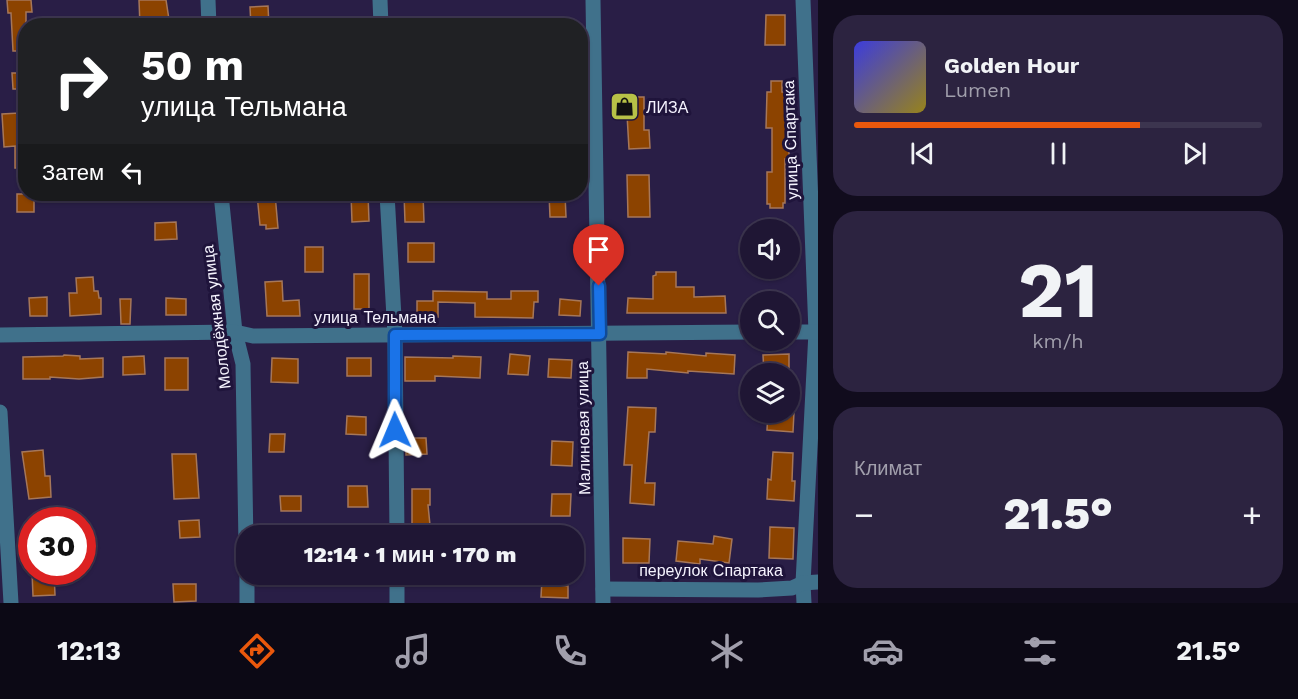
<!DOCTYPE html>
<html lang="ru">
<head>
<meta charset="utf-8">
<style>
  body { margin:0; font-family:"Work Sans",sans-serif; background:#2c2340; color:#f1f3f6; height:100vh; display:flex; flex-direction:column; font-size:22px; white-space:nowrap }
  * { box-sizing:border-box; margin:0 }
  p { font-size:20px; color:#a19fac }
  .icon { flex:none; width:33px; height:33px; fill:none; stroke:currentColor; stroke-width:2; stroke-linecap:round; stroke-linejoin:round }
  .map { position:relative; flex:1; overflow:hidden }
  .side { display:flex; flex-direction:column; gap:15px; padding:15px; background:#110c1d; width:480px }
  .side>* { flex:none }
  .hud { position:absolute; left:18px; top:18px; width:570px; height:183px; border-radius:24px; box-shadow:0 2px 4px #0004,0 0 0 2px #3c354f; background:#202124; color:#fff; overflow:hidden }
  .fabs { position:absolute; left:740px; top:219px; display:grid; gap:12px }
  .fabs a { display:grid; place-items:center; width:60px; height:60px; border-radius:50%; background:#1f1634; box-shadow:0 2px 4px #0004,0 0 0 2px #3c354f; font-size:30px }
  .speed { position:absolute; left:18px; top:507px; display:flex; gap:12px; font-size:30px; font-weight:700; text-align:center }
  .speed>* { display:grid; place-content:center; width:78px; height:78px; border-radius:50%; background:#1f1634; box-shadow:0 2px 4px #0004,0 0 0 2px #3c354f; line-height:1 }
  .speed .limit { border:9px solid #d22; background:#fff; color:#111 }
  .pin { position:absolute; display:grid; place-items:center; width:51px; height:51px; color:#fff; margin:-62px -26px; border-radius:50% 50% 50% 0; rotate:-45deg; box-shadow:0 0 6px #0007 }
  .pin .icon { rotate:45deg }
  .me { position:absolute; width:66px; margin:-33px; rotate:359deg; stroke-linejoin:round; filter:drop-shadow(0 0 4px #0008) }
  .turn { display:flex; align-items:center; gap:21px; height:126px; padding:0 24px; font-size:27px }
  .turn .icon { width:78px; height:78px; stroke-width:2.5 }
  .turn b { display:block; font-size:42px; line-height:51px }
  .then { display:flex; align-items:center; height:57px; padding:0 24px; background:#0003; gap:12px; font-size:22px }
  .big { font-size:45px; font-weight:800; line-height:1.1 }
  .side .tile { flex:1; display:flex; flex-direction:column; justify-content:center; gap:9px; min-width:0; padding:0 21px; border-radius:24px; background:#2c2340 }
  .side .dial { align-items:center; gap:0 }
  .dial b { font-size:78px; line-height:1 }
  .song { display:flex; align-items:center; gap:18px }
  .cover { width:72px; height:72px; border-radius:9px; background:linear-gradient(135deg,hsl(240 70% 55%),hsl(50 70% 35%)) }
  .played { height:6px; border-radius:3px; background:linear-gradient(90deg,#ea580c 70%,#3c354f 70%) }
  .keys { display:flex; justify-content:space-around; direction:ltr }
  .heat { display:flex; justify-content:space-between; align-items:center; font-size:33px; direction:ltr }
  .trip { position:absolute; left:236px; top:525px; width:348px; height:60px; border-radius:24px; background:#1f1634; box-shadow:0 2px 4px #0004,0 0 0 2px #3c354f; font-weight:800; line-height:60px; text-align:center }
  .tab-bar { display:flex; height:96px; justify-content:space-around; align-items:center; background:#0c0915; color:#a19fac }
  .tab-bar .icon { width:42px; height:42px }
  .tab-bar .current { color:#ea580c }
  .tab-bar b { font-size:27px; color:#f1f3f6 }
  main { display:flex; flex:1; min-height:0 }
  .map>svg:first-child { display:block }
  .building { fill:#8c4300; stroke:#a67759; stroke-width:1.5 }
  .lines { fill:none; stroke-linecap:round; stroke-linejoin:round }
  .minor { stroke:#40718b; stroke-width:15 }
  .tertiary { stroke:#40718b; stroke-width:15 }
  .route-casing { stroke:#114b97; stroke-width:15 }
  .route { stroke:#1a73e8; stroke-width:10 }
  .labels { text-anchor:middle; stroke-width:6; stroke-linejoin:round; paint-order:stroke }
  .poi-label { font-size:16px; fill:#f5f3fe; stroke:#1f143b; text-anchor:start }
  .street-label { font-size:16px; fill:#f5f3fe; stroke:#1f143b }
</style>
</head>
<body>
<main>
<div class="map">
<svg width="818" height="603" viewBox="0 0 818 603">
  <rect width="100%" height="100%" fill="#291e46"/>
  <g class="building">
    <polygon points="7,0 31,0 32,12 26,12 26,51 13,51 11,13 8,13"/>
    <polygon points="139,0 166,0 170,26 140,26"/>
    <polygon points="268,6 269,26 251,26 250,7"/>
    <polygon points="766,15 785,15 785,45 765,45"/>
    <polygon points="12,73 26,73 26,89 13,89"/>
    <polygon points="771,81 782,81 782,92 786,92 786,134 789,134 789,159 785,159 785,203 783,203 783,208 770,208 770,204 767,204 767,172 772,172 772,128 766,128 767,92 771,92"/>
    <polygon points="626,97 644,97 644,130 649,130 650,148 629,149"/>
    <polygon points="19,113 19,126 26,126 26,168 15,168 15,146 4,147 2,114"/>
    <polygon points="627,175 649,175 650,217 628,217"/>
    <rect x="17" y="194" width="17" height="18"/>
    <polygon points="257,194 275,194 278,228 266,229 266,225 260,225"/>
    <polygon points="351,194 368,194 369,221 352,222"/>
    <polygon points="404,194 423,194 424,222 405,222"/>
    <polygon points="549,194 565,194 566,217 550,217"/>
    <polygon points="176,222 177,239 155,240 155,223"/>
    <rect x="408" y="243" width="26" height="19"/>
    <rect x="305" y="247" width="18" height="25"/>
    <polygon points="656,272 676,272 676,287 694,287 694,297 725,296 726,313 627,313 628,298 653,299 653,276 656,275"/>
    <rect x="354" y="274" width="15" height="35"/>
    <polygon points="93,277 94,291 98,291 99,298 101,298 101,314 70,316 69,293 77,293 76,278"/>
    <polygon points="282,281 283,301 299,300 300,316 267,316 265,282"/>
    <polygon points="433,291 487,292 487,299 511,299 511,291 538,291 538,302 534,302 533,318 475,317 475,303 438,302 438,317 417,317 417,301 433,301"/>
    <polygon points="47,297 47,316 30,316 29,298"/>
    <polygon points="166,298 186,299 186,315 166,315"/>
    <polygon points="120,299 131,299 130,324 121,324"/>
    <polygon points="560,299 581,301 580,316 559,315"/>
    <polygon points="628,352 666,354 666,352 706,356 706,353 735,355 734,374 688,371 688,373 647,369 647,378 627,378"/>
    <polygon points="510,354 530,356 528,375 508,374"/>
    <polygon points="789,354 789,374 764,374 763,355"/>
    <polygon points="64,355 80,356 80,359 103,358 103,377 79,379 50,377 50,379 23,379 23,357 63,356"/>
    <polygon points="144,356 145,374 123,375 123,357"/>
    <polygon points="453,356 481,357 480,378 435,376 435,381 405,381 405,357 453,358"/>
    <rect x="165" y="358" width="23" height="32"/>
    <polygon points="272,358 298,359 298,383 271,382"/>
    <rect x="347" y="358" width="24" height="18"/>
    <polygon points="549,359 572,360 571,378 548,377"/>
    <polygon points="628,407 656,408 655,432 649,432 645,483 655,483 654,505 630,503 632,465 624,465"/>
    <polygon points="768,412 794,412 793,432 767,430"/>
    <polygon points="347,416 366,417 366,435 346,434"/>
    <polygon points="270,434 285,434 284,452 269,452"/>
    <polygon points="406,438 426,438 427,454 406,455"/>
    <polygon points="552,441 573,442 572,466 551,465"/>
    <polygon points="43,450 45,476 50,476 51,497 29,499 22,452"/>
    <polygon points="773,452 793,453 792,481 795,481 794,501 767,499 768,479 771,480"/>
    <polygon points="172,454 196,454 199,498 174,499"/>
    <polygon points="348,486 367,486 368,507 348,507"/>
    <polygon points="412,489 430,489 430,505 428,505 431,535 412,536"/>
    <polygon points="552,494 571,494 570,516 551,516"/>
    <polygon points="280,496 301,496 301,511 281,511"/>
    <polygon points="199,520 200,537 180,538 179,521"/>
    <polygon points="770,527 794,528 793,559 769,558"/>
    <polygon points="714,536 732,539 729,563 700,559 700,564 676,561 678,541 713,544"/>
    <polygon points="623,538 650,539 649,563 623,563"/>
    <polygon points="32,572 54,572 55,595 33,596"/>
    <polygon points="542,579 556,580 556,585 568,586 568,598 541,597"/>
    <polygon points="173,584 196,584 196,601 174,602"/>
  </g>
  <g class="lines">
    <g class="minor">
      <polyline points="208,0 209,26"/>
      <polyline points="380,0 381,26"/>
      <polyline points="803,0 816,332 803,583 804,603"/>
      <polyline points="221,194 235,332 243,364 246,545"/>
      <polyline points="387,194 395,335 397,536"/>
      <polyline points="789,332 818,332"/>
      <polyline points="0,335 235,332 253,336 750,332"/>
      <polyline points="0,412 11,603"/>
      <polyline points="247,574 247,603"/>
      <polyline points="397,574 397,603"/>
      <polyline points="603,589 758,590 792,588 803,583 818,582"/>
    </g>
    <polyline class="tertiary" points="593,0 603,603"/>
  </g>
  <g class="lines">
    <defs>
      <polyline id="route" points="395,430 395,335 600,334 599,286"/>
    </defs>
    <use href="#route" class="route-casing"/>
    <use href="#route" class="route"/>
  </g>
  <defs>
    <symbol id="shop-square" viewBox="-11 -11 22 22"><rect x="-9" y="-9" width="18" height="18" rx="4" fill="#b7c147" stroke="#1f143b"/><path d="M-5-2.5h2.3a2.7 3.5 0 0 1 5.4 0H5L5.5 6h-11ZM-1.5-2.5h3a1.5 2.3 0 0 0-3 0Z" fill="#111"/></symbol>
  </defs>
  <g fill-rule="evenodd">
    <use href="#shop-square" x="608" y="90" width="33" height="33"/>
  </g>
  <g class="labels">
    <g class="poi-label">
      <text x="646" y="113">ЛИЗА</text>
    </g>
    <g class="street-label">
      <text transform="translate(790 140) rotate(-92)" y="6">улица Спартака</text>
      <text transform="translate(216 317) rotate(-97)" y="6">Молодёжная улица</text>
      <text x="375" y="323">улица Тельмана</text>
      <text transform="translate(583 428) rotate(-91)" y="6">Малиновая улица</text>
      <text x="711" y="576">переулок Спартака</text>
    </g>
  </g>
</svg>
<div class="fabs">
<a><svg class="icon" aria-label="sound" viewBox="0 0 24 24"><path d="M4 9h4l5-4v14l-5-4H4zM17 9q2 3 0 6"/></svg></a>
<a><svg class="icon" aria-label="search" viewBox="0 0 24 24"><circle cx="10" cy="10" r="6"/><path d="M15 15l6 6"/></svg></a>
<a><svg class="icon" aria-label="layers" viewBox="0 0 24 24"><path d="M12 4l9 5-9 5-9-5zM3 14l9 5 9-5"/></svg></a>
</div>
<div class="speed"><div class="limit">30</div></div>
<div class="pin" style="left:599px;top:286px;background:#d93025"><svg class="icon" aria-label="arrive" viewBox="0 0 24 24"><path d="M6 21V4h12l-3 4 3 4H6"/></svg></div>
<svg class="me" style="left:395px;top:430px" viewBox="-20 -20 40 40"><path d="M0-17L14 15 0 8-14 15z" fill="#1a73e8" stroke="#fff" stroke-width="4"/></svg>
<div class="trip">12:14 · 1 мин · 170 m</div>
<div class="hud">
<div class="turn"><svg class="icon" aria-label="right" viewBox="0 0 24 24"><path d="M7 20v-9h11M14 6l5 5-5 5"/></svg><div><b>50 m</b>улица Тельмана</div></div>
<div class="then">Затем<svg class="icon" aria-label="left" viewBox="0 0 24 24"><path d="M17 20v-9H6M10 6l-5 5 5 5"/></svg></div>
</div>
</div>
<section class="side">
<div class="tile">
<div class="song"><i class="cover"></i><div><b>Golden Hour</b><p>Lumen</p></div></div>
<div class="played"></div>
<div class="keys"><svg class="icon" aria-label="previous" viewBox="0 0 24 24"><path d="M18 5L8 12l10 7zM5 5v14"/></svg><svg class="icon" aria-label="pause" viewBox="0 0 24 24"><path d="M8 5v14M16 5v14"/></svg><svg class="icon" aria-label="next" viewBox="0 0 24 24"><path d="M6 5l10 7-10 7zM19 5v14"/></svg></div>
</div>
<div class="tile dial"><b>21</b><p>km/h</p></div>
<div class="tile"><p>Климат</p>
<div class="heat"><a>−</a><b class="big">21.5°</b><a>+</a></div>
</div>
</section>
</main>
<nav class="tab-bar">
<b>12:13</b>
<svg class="icon current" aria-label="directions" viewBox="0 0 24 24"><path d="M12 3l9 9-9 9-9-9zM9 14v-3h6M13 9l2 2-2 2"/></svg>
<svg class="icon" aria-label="music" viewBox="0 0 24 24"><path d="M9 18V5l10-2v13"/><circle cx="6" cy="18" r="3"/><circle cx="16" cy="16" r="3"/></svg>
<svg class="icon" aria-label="phone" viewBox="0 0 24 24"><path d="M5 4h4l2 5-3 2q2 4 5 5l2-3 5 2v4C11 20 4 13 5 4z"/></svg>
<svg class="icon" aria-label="climate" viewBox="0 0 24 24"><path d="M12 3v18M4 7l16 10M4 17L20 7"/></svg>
<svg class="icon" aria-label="car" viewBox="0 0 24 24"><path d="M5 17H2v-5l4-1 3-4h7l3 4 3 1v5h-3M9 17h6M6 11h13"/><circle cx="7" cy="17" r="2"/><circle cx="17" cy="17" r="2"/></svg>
<svg class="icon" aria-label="filters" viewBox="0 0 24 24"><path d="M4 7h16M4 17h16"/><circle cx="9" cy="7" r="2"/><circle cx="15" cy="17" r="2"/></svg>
<b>21.5°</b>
</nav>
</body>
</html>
